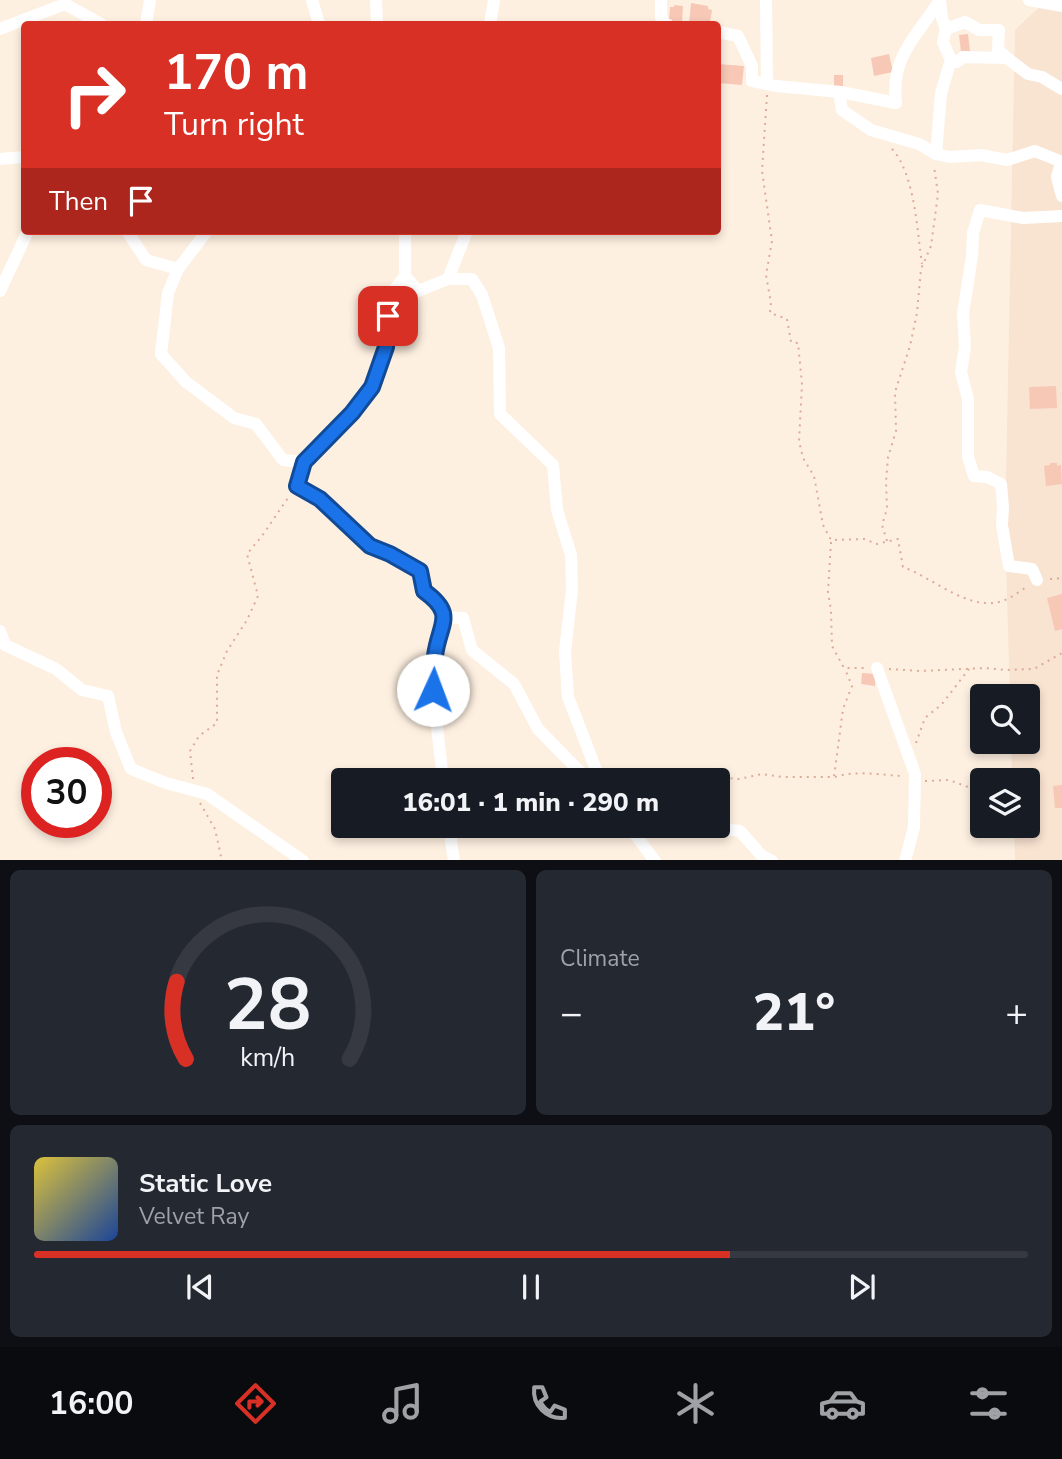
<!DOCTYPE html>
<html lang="en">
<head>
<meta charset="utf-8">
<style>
  body { margin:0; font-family:"Nunito Sans",sans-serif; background:#242831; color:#f1f3f6; height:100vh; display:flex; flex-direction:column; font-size:26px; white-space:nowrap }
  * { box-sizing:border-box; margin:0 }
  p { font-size:23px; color:#9ea1a6 }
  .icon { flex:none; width:38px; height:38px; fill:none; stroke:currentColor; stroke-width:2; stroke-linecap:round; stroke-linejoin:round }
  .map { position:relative; height:860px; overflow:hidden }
  .side { display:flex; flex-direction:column; gap:10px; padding:10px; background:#0d0f14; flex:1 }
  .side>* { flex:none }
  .top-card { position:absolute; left:21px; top:21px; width:700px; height:214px; border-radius:7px; box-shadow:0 4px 10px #0003; background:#d93025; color:#fff; overflow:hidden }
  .controls { position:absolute; left:970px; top:684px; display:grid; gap:14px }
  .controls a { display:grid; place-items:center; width:70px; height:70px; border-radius:7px; background:#171b24; box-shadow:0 4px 10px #0003; font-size:35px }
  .speed { position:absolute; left:21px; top:747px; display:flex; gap:14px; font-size:35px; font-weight:700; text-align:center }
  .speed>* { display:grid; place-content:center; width:91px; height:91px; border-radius:50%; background:#171b24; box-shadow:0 4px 10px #0003; line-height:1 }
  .speed .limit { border:10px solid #d22; background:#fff; color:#111 }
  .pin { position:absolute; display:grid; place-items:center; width:60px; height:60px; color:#fff; margin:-30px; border-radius:14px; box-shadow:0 4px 10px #0006 }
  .me { position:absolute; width:77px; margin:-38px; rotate:2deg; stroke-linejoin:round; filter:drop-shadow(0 0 5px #0008) }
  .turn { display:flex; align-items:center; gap:24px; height:147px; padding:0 28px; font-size:32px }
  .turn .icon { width:91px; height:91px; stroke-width:2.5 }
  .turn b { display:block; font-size:49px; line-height:60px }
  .then { display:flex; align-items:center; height:66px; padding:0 28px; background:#0003; gap:14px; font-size:26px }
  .big { font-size:52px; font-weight:800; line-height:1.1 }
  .side .widget { flex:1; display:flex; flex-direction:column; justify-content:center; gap:10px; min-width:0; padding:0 24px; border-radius:10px; background:#242831 }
  .side .dial { align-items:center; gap:0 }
  .dial svg { height:182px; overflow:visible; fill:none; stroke:#363941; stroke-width:7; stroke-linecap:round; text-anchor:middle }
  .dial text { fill:#f1f3f6; stroke:none }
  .song { display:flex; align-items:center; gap:21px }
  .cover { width:84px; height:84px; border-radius:10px; background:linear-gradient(135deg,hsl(50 70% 55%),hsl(220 70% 35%)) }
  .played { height:7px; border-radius:4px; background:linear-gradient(90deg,#d93025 70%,#363941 70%) }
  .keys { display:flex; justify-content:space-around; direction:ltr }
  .heat { display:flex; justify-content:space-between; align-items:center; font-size:38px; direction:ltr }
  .side .tiles { flex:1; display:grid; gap:10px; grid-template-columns:1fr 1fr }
  .widget:last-child { grid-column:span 2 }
  .trip { position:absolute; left:331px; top:768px; width:399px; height:70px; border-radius:7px; background:#171b24; box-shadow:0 4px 10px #0003; font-weight:800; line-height:70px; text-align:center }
  .tab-bar { display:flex; height:112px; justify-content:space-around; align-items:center; background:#090b0e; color:#9ea1a6 }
  .tab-bar .icon { width:49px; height:49px }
  .tab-bar .active { color:#d93025 }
  .tab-bar b { font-size:32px; color:#f1f3f6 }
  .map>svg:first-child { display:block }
  .residential { fill:#f9e3d1 }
  .building { fill:#f7c8b6 }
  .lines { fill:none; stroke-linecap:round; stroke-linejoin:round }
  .path { stroke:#dcab99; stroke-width:2; stroke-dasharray:2 5; stroke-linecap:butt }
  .street { stroke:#fff; stroke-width:12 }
  .route-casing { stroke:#114b97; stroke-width:18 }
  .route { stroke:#1a73e8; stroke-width:12 }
</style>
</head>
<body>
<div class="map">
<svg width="1062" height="861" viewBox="0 0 1062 861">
  <rect width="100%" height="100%" fill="#fef0e1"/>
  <polygon class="residential" points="1047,0 1062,0 1062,860 1015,860 1014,826 1027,826 1027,780 1012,780 1011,742 1027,742 1027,696 1010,696 1005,529 1015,30"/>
  <g class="building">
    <polygon points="691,3 708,6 708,9 712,10 710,23 689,24"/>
    <polygon points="674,5 683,6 682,24 672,23 672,19 669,19 670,7 674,7"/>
    <polygon points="968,34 970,51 961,52 959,35"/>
    <polygon points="889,54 893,72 874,76 871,58"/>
    <polygon points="718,64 744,66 742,85 718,83"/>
    <rect x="834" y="75" width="9" height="12"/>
    <polygon points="1056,386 1057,408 1030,409 1029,387"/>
    <polygon points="1050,463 1057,463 1057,466 1061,465 1062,484 1046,486 1044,466 1050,465"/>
    <polygon points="1062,594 1062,629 1055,631 1047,598"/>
    <polygon points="862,673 876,674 875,686 861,684"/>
    <polygon points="1062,785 1062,808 1055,808 1053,786"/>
  </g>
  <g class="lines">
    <g class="path">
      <path d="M767,95l-5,76 10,70 -6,34 5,28 -1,10 17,6 4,23 7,1 4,41 -3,57 4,17 11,18 9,49 8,15 33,-1 13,5 21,-5 5,28c31,11 68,47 102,33 8,-3 16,-10 23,-14"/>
      <path d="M892,149c23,25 25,82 30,115"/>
      <polyline points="887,541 882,525 887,509 886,482 888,457 896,431 895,392 910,346 917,313 921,269 931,246 938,194 934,166"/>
      <polyline points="831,542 828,592 831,610 832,646 844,668 866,668"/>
      <polyline points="1050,579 1062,578"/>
      <polyline points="889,669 920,671 985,668 1006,670 1034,669 1062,653"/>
      <polyline points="916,743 925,718 942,704 969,669"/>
      <path d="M835,777c20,-7 46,-2 67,-1"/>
      <polyline points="193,779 190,751 199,736 217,723 217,675 227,651 247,620 258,596 247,554 262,536 290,495"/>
      <polyline points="660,780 659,776 675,771 702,776 739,779 762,774 782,777 834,777 843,709 852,686 845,669"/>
      <polyline points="925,781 949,780 982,792"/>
      <polyline points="200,803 215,829 222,861"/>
    </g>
    <g class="street">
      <polyline points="312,0 319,24"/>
      <polyline points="376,0 377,24"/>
      <polyline points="661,0 661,17 665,24"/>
      <polyline points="766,0 767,84"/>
      <polyline points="940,0 942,18 946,29 943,42 951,60 941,93 936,154 950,157 981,155 1007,160 1035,151 1062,162"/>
      <polyline points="1029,0 1062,6"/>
      <polyline points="146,24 150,0"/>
      <polyline points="490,24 494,0"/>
      <polyline points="0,29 65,4 101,24"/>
      <polyline points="946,29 965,22 979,30 999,30 998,50 1007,58"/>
      <path d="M718,32l20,4 14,30v15l24,5 65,6 55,11c-6,-46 21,-67 44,-103"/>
      <polyline points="951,60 957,62 963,57 1007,58 1028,74 1042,77 1062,89"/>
      <polyline points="839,92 842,110 871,130 919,144 936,154"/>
      <polyline points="0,159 24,157"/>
      <polyline points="1061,162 1057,177 1062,196"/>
      <polyline points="127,231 146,260 178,269 207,231"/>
      <polyline points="405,231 405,276 418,291 448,279 472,279 482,295 499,348 500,414 553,465 557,510 571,555 572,589 565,652 568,697 600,780"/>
      <polyline points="178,269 168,293 161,354 186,382 234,418 256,424 283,460 304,462"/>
      <polyline points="405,276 391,294 386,347 372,387 352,413 304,462 297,486 320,499 370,546 390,554 420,571 424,591 439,602 445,617 463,618 472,650 514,684 538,729 588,780"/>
      <polyline points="448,279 467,231"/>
      <polyline points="0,291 28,231"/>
      <polyline points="1037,580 1032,569 1009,566 1002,525 1003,507 1001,484 987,477 974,476 968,457 968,399 961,372 965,347 963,314 972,256 973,233 980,210 1023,218 1062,216"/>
      <polyline points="0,631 5,645 56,669 82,690 108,696 116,732 131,769 166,783 207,794 303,861"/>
      <polyline points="877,668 915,774 914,827 905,861"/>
      <polyline points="443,780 433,690 435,654 445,617"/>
      <polyline points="449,826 454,861"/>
      <polyline points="629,826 655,861"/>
      <polyline points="698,826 740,831 761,855 772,861"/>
    </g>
  </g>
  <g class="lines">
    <defs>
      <path id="route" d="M388,316l-2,31 -14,40 -20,26 -48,49 -7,24 23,13 50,47 20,8 30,17 4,20c33,24 15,32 11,65 -2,11 -1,23 -2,34"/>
    </defs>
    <use href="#route" class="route-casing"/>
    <use href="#route" class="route"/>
  </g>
</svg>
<div class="controls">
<a><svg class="icon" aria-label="search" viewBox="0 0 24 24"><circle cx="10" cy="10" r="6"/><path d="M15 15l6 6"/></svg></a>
<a><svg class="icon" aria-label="layers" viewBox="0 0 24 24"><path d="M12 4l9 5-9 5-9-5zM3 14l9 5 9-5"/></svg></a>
</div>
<div class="speed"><div class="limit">30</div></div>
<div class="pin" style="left:388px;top:316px;background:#d93025"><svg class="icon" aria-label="arrive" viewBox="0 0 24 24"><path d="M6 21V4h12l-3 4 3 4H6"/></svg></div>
<svg class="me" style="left:433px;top:690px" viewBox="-20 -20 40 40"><circle r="19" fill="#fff"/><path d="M0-13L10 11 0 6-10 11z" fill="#1a73e8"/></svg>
<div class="trip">16:01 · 1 min · 290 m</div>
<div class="top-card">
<div class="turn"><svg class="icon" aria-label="right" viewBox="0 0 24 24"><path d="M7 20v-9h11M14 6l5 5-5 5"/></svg><div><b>170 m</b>Turn right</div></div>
<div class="then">Then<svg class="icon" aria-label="arrive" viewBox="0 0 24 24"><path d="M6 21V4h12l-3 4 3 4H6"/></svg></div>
</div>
</div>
<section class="side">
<div class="tiles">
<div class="widget dial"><svg viewBox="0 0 100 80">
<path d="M14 69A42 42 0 1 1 86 69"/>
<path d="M14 69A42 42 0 0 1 10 35" stroke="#d93025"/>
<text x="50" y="56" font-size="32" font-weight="700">28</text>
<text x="50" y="72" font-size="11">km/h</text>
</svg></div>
<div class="widget"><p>Climate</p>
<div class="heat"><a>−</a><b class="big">21°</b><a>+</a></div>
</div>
<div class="widget">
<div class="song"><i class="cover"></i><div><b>Static Love</b><p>Velvet Ray</p></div></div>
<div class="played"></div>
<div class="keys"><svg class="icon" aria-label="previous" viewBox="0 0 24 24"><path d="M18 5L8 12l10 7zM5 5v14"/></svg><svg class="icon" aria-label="pause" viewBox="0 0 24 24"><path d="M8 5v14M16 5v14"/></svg><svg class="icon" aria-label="next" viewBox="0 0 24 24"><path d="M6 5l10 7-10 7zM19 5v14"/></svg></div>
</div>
</div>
</section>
<nav class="tab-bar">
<b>16:00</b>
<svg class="icon active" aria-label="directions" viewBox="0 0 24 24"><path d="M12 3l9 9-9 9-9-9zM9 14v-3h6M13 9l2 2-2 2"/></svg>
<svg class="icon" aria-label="music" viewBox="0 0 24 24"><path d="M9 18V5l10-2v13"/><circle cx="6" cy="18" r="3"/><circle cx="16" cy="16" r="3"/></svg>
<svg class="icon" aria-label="phone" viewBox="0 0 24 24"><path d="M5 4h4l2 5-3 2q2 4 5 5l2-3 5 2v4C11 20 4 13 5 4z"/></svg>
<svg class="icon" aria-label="climate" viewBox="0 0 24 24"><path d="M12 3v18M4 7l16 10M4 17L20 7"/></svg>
<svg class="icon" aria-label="car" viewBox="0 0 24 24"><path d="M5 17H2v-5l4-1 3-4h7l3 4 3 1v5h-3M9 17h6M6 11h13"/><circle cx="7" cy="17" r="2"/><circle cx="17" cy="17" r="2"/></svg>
<svg class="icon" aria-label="filters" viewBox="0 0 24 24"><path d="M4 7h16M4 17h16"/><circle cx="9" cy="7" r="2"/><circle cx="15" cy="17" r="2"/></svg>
</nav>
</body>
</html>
